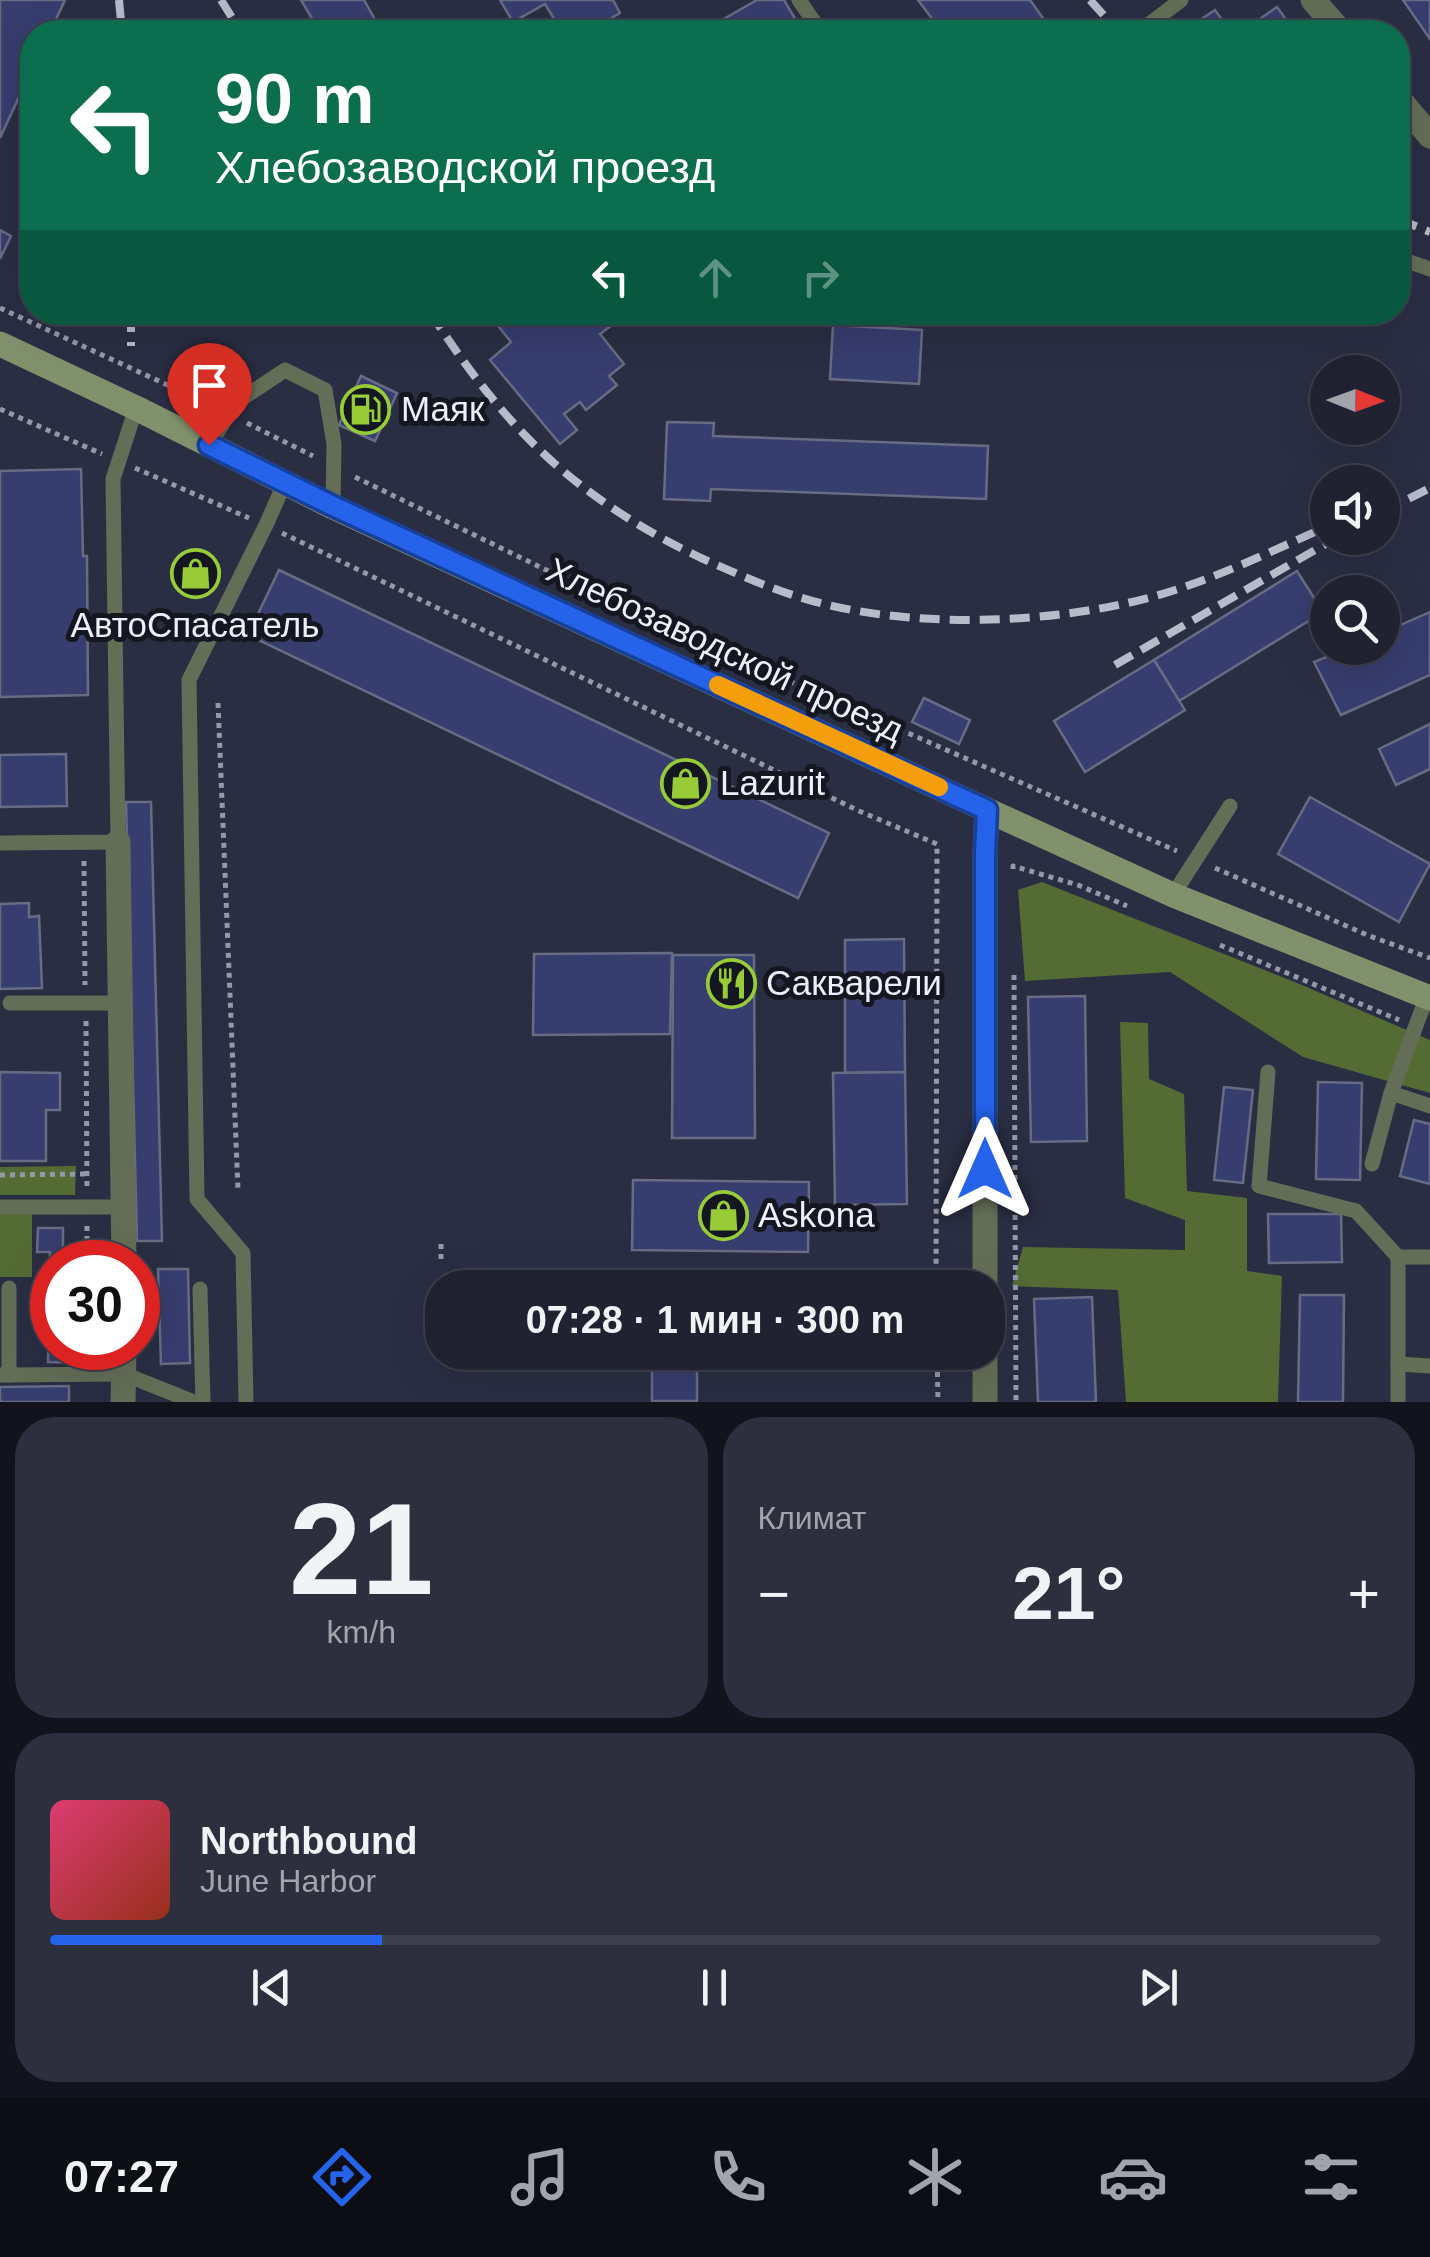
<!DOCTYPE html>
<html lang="ru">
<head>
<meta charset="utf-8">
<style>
  body { margin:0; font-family:Helvetica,sans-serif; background:#2d2f3e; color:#f1f3f6; height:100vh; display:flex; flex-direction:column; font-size:38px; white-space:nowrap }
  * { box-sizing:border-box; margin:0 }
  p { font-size:32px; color:#a2a4ac }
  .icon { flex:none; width:55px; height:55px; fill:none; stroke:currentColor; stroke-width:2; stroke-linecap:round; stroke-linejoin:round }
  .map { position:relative; height:1402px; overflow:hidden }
  .side { display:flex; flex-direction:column; gap:15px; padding:15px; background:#12131c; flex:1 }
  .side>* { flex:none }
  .guide { position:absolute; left:20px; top:20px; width:1390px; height:305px; border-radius:40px; box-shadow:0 10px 40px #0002,0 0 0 2px #3d3f4d; background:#0b6e4f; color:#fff; overflow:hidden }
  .needle { width:65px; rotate:91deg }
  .tools { position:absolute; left:1310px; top:355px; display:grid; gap:20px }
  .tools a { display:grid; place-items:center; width:90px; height:90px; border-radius:50%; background:#202232; box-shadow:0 10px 40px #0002,0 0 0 2px #3d3f4d; font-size:50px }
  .speed { position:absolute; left:30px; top:1240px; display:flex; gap:20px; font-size:50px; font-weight:700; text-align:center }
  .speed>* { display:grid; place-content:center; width:130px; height:130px; border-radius:50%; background:#202232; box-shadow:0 10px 40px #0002,0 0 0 2px #3d3f4d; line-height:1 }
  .speed .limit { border:15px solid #d22; background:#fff; color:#111 }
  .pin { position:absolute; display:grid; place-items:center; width:85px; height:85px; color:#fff; margin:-102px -42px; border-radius:50% 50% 50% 0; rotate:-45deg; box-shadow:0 0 10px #0007 }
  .pin .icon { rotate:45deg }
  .me { position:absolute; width:110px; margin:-55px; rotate:0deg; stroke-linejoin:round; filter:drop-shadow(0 0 8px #0008) }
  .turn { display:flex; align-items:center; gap:35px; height:210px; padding:0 30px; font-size:45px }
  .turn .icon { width:130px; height:130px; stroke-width:2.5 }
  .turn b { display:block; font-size:70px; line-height:85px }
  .lanes { display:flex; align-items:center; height:95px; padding:0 30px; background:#0003; justify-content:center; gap:50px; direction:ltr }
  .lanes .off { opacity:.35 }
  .big { font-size:75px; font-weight:800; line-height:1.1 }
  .side .widget { flex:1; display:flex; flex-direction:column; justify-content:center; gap:15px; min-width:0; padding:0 35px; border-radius:40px; background:#2d2f3e }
  .side .dial { align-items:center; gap:0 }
  .dial b { font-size:130px; line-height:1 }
  .song { display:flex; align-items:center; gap:30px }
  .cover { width:120px; height:120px; border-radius:15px; background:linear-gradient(135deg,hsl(340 70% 55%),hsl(10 70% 35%)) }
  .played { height:10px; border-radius:5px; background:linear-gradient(90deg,#2563eb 25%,#3d3f4d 25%) }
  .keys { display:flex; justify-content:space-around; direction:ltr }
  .heat { display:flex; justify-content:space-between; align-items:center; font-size:55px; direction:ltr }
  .side .tiles { flex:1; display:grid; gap:15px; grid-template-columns:1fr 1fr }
  .widget:last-child { grid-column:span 2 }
  .trip { position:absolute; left:425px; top:1270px; width:580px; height:100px; border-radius:40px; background:#202232; box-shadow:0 10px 40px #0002,0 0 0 2px #3d3f4d; font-weight:800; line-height:100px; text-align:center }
  .tabs { display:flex; height:160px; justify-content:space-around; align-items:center; background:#0d0e14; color:#a2a4ac }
  .tabs .icon { width:70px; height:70px }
  .tabs .selected { color:#2563eb }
  .tabs b { font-size:45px; color:#f1f3f6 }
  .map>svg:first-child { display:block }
  .forest { fill:#556b34 }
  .building { fill:#373d6e; stroke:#676c84; stroke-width:2.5 }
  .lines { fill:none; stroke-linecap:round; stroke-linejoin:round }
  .path { stroke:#9598a9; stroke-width:5; stroke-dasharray:5 5; stroke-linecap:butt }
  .lane { stroke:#646e57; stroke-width:15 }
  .street { stroke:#646e57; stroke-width:25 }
  .secondary { stroke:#81916c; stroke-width:25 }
  .rail { stroke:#b7bbca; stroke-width:8; stroke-dasharray:20 10; stroke-linecap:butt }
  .route-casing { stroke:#184099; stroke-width:25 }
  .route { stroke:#2563eb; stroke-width:18 }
  .slow { stroke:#f59e0b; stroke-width:18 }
  .labels { text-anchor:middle; stroke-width:10; stroke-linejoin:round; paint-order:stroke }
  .poi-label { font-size:35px; fill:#eceffd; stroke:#151720; text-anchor:start }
  .street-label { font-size:35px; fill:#eceffd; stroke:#151720 }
</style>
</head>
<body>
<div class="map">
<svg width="1430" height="1402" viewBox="0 0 1430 1402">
  <rect width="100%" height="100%" fill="#2a2e43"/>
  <g class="forest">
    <polygon points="1042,882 1297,983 1430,1040 1430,1093 1303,1057 1170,972 1025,981 1018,890"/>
    <polygon points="1120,1022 1148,1023 1149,1079 1184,1094 1187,1191 1247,1198 1247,1271 1282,1276 1278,1402 1126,1402 1118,1290 1012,1286 1023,1247 1185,1250 1185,1220 1125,1198"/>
    <polygon points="76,1166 75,1195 0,1195 0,1167"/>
    <rect x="0" y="1214" width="32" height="63"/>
  </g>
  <g class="building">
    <polygon points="0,0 65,0 50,32 32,32 32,69 0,138"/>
    <polygon points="301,0 364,0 382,32 320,32"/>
    <polygon points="500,0 613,0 620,13 587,32 562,32 545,4 513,22"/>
    <polygon points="757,0 784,0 803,32 701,32"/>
    <polygon points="918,0 1030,0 1053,32 942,32"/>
    <polygon points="1403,0 1430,0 1430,39"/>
    <polygon points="1277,7 1295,32 1241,32"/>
    <polygon points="1215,10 1231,32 1182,32"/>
    <polygon points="0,230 11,236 0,259"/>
    <rect x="102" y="312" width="25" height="11"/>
    <polygon points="487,312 602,312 612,325 600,334 624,364 609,376 617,385 586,410 580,402 564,414 577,430 560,444 490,360 511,342"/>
    <polygon points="833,325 922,330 919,384 830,379"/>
    <polygon points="361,376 397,393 375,441 339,425"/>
    <polygon points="667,422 714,423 713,436 988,446 986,499 711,489 710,501 664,499"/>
    <polygon points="81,469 83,556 87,556 88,695 0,697 0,471"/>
    <polygon points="279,570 829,833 798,898 248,635"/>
    <polygon points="1297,571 1323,612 1179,701 1154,660"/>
    <polygon points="1430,612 1430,675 1341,715 1314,662 1349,648 1382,648 1382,633"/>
    <polygon points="1154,660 1185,710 1085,772 1054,721"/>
    <polygon points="924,698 970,720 959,744 912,722"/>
    <polygon points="1430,724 1430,769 1396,785 1379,749"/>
    <polygon points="66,754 67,806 0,807 0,755"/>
    <polygon points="1310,797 1430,864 1399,922 1278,854"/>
    <polygon points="126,802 151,802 162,1241 137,1241"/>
    <polygon points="29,903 29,917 39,916 42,988 0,989 0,904"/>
    <polygon points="904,939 905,1072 845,1073 845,940"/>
    <polygon points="672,953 670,1034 533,1035 534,954"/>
    <polygon points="673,955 754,955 755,1138 672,1138"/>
    <polygon points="1085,996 1087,1141 1031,1142 1028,997"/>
    <polygon points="0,1072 60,1073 60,1110 46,1110 46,1161 0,1161"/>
    <polygon points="905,1072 907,1204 835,1205 833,1073"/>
    <polygon points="1318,1082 1362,1083 1360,1180 1316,1179"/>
    <polygon points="1224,1087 1253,1090 1243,1183 1214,1180"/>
    <polygon points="1414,1120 1430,1124 1430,1184 1400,1176"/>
    <polygon points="633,1180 809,1182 808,1252 632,1250"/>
    <polygon points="1268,1214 1341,1214 1342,1262 1269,1263"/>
    <polygon points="38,1228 63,1228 63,1247 80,1247 80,1262 52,1262 52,1348 78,1348 78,1363 48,1362 50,1252 37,1252"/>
    <polygon points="158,1269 188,1269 190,1363 161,1364"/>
    <polygon points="696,1278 696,1288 651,1288 651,1279"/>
    <polygon points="1300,1295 1344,1295 1343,1402 1298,1402"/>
    <polygon points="1092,1297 1096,1402 1038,1402 1034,1299"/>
    <rect x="652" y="1352" width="45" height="49"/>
    <polygon points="69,1386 69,1402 0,1402 0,1387"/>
  </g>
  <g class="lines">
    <g class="path">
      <polyline points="0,308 211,405"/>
      <polyline points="0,409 102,454"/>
      <polyline points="247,423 313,456"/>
      <polyline points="135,468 249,518"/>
      <polyline points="355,477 575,584 764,670 1177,851"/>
      <polyline points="282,533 859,811 937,844 936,1288"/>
      <polyline points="218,703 238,1190"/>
      <polyline points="84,861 85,985"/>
      <polyline points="1215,868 1367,935 1430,958"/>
      <polyline points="1013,869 1013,866 1078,885 1127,906"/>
      <polyline points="1220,945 1399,1020"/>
      <polyline points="1014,975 1016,1402"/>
      <polyline points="86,1021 87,1190"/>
      <polyline points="0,1175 87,1174"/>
      <polyline points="87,1226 87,1262"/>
      <polyline points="441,1244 441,1264"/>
      <polyline points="937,1352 938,1402"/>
    </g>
    <g class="lane">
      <polyline points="799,0 821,32"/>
      <polyline points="1139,32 1181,0"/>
      <polyline points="1398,258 1430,269"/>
      <polyline points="209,445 237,402 285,370 325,390 334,444 333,507"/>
      <polyline points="0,843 118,842 113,479 136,408"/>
      <polyline points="1173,895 1230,806"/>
      <polyline points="1427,996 1391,1093 1430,1106"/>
      <polyline points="10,1003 119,1003"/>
      <polyline points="1268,1072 1259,1186 1356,1211 1398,1257 1398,1402"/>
      <polyline points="1372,1164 1391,1093"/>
      <polyline points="0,1207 123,1207"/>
      <polyline points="1398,1257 1430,1257"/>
      <polyline points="200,1289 203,1402"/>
      <polyline points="1398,1364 1430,1366"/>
      <polyline points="0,1375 9,1375 9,1288"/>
      <polyline points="9,1375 124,1374 194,1402"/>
      <polyline points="246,1402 243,1253 197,1199 189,680 266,525 285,482"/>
    </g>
    <g class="street">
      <polyline points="1313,0 1341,32"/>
      <polyline points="1398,98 1430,136"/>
      <polyline points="118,842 124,1262"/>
      <polyline points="985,1288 985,853 987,810"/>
      <polyline points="985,1352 985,1402"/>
      <polyline points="123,1402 124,1348"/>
    </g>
    <polyline class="secondary" points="0,344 136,408 333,507 987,810 1173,895 1430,998"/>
    <g class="rail">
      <polyline points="119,0 122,32"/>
      <polyline points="221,0 241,32"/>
      <polyline points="1090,0 1119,32"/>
      <polyline points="1398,219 1430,232"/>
      <polyline points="131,312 131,346"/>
      <path d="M430,312c33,51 69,100 114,142 46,43 100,77 157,104 32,14 65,29 98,39 105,33 248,28 353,0 61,-17 118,-45 176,-71"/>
      <polyline points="1382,512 1430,488"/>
      <polyline points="1115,665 1336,538"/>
    </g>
  </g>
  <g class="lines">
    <defs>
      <polyline id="route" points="209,445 333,506 987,810 985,854 985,1169"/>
    </defs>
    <use href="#route" class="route-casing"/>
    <use href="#route" class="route"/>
    <polyline class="slow" points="718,685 939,787"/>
  </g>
  <defs>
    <symbol id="fuel-ring" viewBox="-11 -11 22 22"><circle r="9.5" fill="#151720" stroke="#97cc38" stroke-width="1.5"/><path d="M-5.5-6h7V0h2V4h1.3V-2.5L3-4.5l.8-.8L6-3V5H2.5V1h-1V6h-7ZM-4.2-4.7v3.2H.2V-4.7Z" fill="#97cc38"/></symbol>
    <symbol id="shop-ring" viewBox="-11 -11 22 22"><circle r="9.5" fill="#151720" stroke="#97cc38" stroke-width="1.5"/><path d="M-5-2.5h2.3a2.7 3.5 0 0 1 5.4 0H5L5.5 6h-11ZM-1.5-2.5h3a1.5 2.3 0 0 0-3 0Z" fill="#97cc38"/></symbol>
    <symbol id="restaurant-ring" viewBox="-11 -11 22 22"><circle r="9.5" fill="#151720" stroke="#97cc38" stroke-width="1.5"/><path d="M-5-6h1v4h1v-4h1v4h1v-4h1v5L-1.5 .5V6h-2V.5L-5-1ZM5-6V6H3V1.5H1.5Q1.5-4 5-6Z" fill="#97cc38"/></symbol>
  </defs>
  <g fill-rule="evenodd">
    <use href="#fuel-ring" x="338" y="382" width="55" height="55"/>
    <use href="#shop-ring" x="168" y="546" width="55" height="55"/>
    <use href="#shop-ring" x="658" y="756" width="55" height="55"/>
    <use href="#restaurant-ring" x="704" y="956" width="55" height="55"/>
    <use href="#shop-ring" x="696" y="1188" width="55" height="55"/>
  </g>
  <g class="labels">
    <g class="poi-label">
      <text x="401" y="421">Маяк</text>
      <text x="195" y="637" text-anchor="middle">АвтоСпасатель</text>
      <text x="720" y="795">Lazurit</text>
      <text x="766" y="995">Сакварели</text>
      <text x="758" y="1227">Askona</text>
    </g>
    <g class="street-label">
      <text transform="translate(725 650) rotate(25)" y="12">Хлебозаводской проезд</text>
    </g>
  </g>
</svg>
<div class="tools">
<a><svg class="needle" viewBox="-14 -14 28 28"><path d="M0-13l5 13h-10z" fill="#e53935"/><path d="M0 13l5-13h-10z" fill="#a2a4ac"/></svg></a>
<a><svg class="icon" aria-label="sound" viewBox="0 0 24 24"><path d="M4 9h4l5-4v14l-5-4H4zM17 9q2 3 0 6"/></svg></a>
<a><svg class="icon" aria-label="search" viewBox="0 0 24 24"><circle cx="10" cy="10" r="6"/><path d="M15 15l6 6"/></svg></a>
</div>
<div class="speed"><div class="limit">30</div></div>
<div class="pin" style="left:209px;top:445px;background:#d93025"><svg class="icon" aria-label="arrive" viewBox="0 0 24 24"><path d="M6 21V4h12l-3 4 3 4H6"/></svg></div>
<svg class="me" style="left:985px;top:1169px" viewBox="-20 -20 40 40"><path d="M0-17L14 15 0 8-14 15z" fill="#2563eb" stroke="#fff" stroke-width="4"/></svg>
<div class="trip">07:28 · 1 мин · 300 m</div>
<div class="guide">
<div class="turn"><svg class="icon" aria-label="left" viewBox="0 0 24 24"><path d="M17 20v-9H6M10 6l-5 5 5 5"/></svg><div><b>90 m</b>Хлебозаводской проезд</div></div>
<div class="lanes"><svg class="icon" aria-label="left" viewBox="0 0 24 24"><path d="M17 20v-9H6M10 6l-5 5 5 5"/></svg><svg class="icon off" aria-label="ahead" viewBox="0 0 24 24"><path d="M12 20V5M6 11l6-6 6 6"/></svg><svg class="icon off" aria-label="right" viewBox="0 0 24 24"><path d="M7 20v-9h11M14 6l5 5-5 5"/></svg></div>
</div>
</div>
<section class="side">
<div class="tiles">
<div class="widget dial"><b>21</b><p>km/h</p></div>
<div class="widget"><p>Климат</p>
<div class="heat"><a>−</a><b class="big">21°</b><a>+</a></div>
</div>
<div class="widget">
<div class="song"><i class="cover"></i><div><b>Northbound</b><p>June Harbor</p></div></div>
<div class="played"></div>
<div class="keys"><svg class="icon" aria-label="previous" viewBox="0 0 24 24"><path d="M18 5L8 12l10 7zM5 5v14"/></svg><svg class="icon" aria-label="pause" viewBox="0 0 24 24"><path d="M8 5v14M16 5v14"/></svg><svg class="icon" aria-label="next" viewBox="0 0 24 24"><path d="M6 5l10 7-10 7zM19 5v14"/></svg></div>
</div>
</div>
</section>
<nav class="tabs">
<b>07:27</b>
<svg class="icon selected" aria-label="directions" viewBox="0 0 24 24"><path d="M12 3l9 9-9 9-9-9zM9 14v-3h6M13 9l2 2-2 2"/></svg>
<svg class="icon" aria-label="music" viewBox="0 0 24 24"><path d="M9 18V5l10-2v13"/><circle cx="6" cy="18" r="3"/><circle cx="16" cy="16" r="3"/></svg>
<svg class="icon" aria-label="phone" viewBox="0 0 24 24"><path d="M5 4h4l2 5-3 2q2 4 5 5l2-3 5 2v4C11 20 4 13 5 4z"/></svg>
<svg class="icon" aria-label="climate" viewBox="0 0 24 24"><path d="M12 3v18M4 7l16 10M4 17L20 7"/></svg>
<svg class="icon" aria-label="car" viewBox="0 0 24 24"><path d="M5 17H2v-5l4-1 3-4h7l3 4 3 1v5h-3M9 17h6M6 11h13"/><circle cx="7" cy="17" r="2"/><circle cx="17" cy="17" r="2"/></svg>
<svg class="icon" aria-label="filters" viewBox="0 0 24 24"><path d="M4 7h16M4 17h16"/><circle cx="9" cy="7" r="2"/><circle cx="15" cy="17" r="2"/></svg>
</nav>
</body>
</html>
